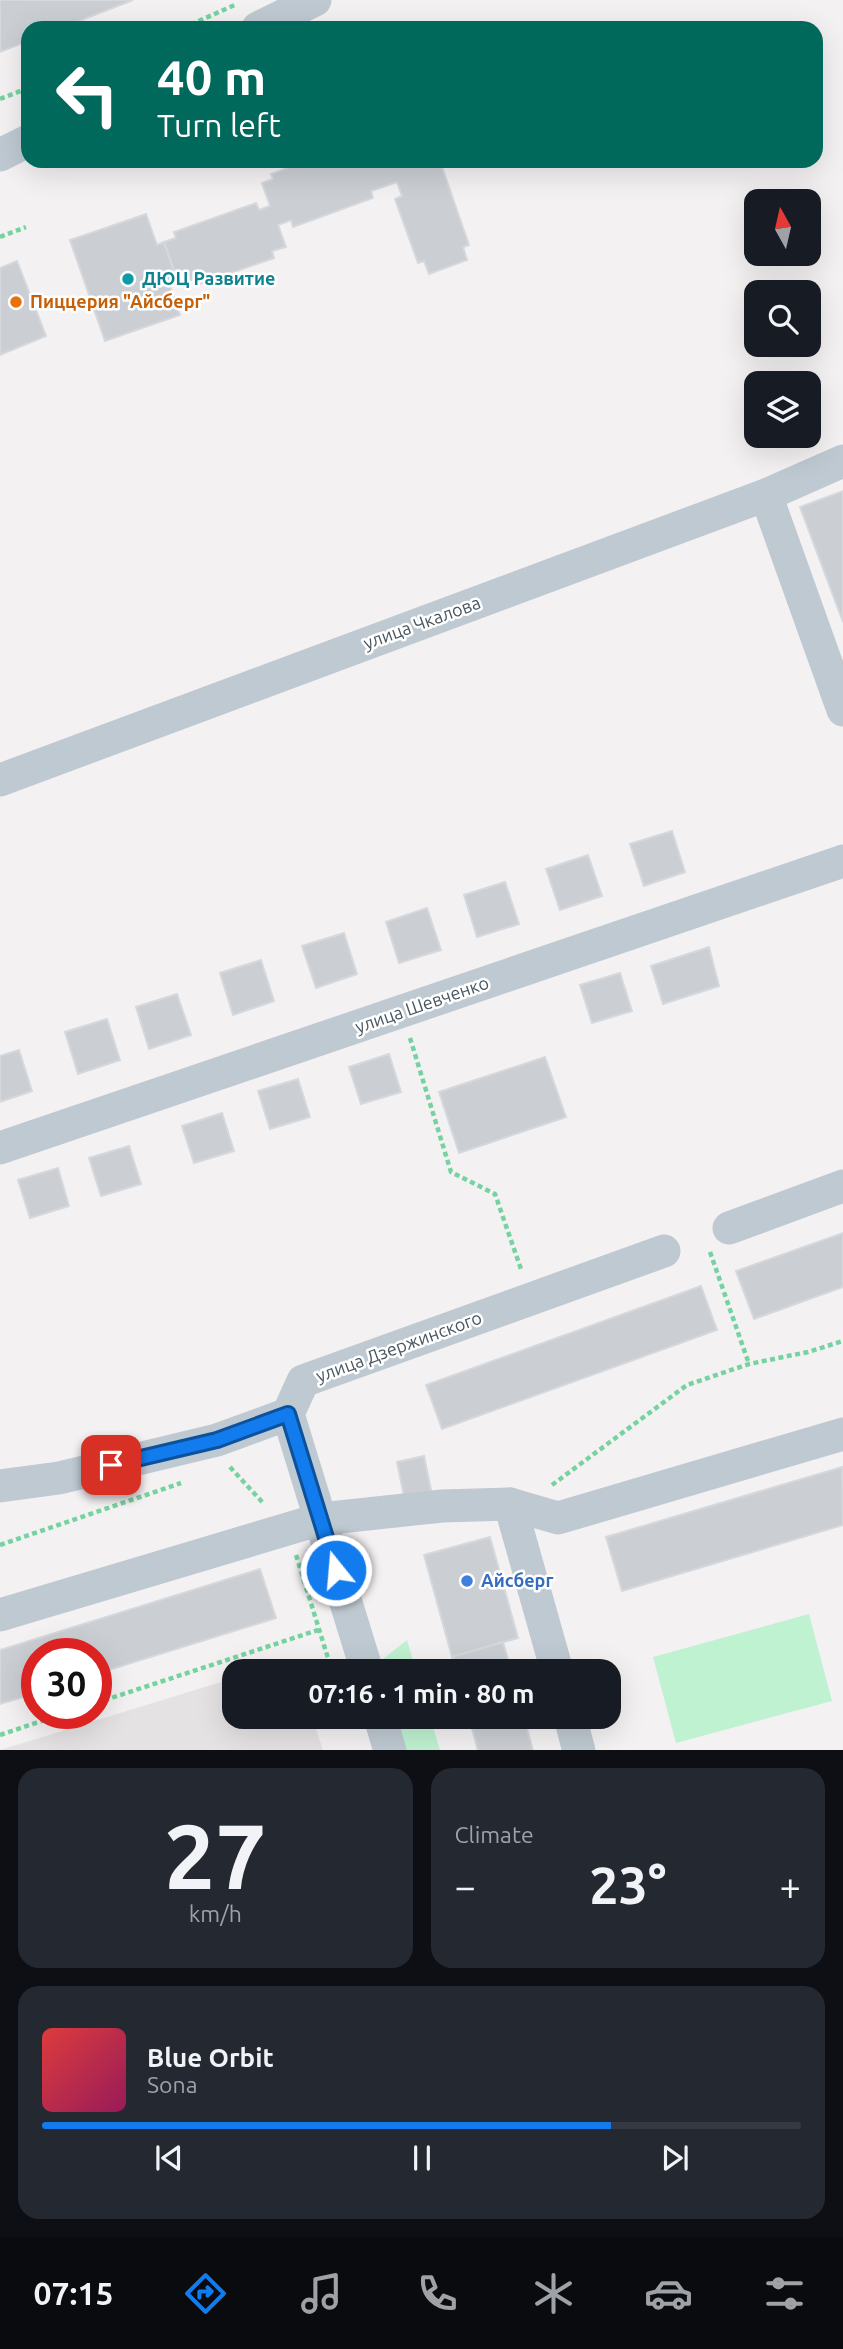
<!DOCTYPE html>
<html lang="en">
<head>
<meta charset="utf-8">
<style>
  body { margin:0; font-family:Ubuntu,sans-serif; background:#242831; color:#f1f3f6; height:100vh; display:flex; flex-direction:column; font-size:26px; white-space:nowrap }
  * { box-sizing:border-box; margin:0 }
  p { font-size:23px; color:#9ea1a6 }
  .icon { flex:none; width:38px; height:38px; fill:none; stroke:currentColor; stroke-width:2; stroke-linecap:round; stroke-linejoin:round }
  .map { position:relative; height:1750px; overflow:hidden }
  .panel { display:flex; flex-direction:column; gap:18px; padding:18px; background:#0d0f14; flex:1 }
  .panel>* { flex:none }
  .guide { position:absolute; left:21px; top:21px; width:802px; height:147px; border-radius:21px; box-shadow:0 7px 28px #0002; background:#00695c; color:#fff; overflow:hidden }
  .needle { width:46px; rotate:352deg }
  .buttons { position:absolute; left:744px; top:189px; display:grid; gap:14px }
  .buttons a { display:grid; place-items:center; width:77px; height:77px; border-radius:14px; background:#171b24; box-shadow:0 7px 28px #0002; font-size:35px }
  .speed { position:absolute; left:21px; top:1638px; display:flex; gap:14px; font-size:35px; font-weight:700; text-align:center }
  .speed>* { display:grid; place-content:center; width:91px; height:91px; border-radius:50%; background:#171b24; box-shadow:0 7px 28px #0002; line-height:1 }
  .speed .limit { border:10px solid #d22; background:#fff; color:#111 }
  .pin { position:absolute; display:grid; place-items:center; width:60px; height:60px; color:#fff; margin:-30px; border-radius:14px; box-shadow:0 4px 10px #0006 }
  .me { position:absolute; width:77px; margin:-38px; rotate:343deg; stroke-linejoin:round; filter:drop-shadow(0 0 5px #0008) }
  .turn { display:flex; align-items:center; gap:24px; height:147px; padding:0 21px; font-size:32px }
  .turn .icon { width:91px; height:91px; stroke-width:2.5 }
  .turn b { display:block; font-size:49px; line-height:60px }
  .big { font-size:52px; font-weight:700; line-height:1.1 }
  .panel .card { flex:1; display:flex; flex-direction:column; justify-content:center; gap:10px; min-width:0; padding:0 24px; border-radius:21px; background:#242831 }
  .panel .dial { align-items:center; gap:0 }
  .dial b { font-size:91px; line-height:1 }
  .song { display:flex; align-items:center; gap:21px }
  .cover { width:84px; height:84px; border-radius:10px; background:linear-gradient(135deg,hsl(0 70% 55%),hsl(330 70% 35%)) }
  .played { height:7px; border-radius:4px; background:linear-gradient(90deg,#127cee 75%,#363941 75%) }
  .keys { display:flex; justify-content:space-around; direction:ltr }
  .heat { display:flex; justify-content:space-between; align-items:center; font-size:38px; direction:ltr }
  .panel .tiles { flex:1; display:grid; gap:18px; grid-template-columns:1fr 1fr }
  .card:last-child { grid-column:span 2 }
  .trip { position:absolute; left:222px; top:1659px; width:399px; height:70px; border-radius:21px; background:#171b24; box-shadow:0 7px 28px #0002; font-weight:700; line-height:70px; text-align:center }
  .tab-bar { display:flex; height:112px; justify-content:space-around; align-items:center; background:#090b0e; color:#9ea1a6 }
  .tab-bar .icon { width:49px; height:49px }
  .tab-bar .on { color:#127cee }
  .tab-bar b { font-size:32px; color:#f1f3f6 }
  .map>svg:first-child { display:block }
  .education { fill:#e5e2e4 }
  .green { fill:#bff2d1 }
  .building { fill:#cbcfd4; stroke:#d5d8dd; stroke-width:2 }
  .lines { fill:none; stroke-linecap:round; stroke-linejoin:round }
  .path { stroke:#76d2a0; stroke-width:4.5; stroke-dasharray:5 3.5; stroke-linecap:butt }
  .minor { stroke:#bfc9d1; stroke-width:33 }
  .route-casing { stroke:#0c519b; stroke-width:18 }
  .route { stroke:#127cee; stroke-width:12 }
  .culture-dot { fill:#0f9aa8; stroke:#fff; stroke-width:2.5 }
  .food-dot { fill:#e8710a; stroke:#fff; stroke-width:2.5 }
  .shop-dot { fill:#3f7fe0; stroke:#fff; stroke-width:2.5 }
  .labels { text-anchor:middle; stroke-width:5; stroke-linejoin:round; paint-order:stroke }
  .culture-label { font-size:18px; font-weight:bold; fill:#0d838f; stroke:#fff; text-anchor:start }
  .food-label { font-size:18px; font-weight:bold; fill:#c56008; stroke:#fff; text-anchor:start }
  .street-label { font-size:18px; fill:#485660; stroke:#fff }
  .shop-label { font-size:18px; font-weight:bold; fill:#366cbe; stroke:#fff; text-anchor:start }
</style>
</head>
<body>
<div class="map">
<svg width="843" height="1751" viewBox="0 0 843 1751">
  <rect width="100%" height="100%" fill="#f4f1f2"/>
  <polygon class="education" points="234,1678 234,1717 312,1717 323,1750 0,1750"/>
  <g class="green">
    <polygon points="809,1614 832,1701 676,1743 653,1657"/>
    <polygon points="407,1640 416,1671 381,1671 378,1663"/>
    <polygon points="394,1717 430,1717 440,1750 403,1750"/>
  </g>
  <g class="building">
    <polygon points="0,0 133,0 61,28 28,28 28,41 0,52"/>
    <polygon points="307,161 448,161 441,164 469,245 463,247 467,260 429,274 424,261 418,263 395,199 402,196 397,182 371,191 373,198 293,227 291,220 278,225 286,247 272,251 274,258 196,285 194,279 179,284 164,242 176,238 174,232 256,203 259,210 270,206 262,183 273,179 271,174"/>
    <polygon points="146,214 157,245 164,242 176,277 168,280 180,315 105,341 70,240"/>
    <polygon points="17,261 46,336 0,355 0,268"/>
    <polygon points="843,491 843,622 800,507"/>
    <polygon points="672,831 685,872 644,886 630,844"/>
    <polygon points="588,855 602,896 560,910 546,869"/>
    <polygon points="505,882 519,924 477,937 464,895"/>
    <polygon points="427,908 441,950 399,963 386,922"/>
    <polygon points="344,933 357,974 316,988 302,946"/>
    <polygon points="709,947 719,986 663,1004 651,966"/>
    <polygon points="261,960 274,1001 233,1015 220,973"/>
    <polygon points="620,973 632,1011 592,1023 580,985"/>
    <polygon points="177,994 191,1035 149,1049 136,1007"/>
    <polygon points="107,1019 120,1060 78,1074 65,1032"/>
    <polygon points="19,1050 32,1091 0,1102 0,1056"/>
    <polygon points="389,1054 401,1092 361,1104 349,1067"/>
    <polygon points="545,1057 566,1117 459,1153 439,1092"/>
    <polygon points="298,1079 310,1117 270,1129 258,1091"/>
    <polygon points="222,1113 234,1151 194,1163 182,1126"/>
    <polygon points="129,1146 141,1184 101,1196 89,1158"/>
    <polygon points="58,1168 69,1206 30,1218 18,1180"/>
    <polygon points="843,1233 843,1287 754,1319 736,1271"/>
    <polygon points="701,1286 717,1330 442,1429 426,1385"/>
    <polygon points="424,1456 432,1495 405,1501 397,1462"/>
    <polygon points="842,1467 843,1525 622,1591 606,1537"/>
    <polygon points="490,1537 518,1638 452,1657 424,1555"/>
    <polygon points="260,1569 276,1618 96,1674 96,1654 37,1654 37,1693 0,1704 0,1650"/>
    <polygon points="503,1642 511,1671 456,1671 452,1657"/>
    <polygon points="469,1717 524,1717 533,1751 478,1751"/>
  </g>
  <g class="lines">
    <g class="path">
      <polyline points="183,28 237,4"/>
      <polyline points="0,99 28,88"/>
      <polyline points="0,237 26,227"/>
      <polyline points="410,1038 451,1172 495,1194 522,1272"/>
      <polyline points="710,1252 749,1364"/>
      <polyline points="230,1467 264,1504"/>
      <polyline points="552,1485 687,1385 749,1364 808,1352 843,1341"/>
      <polyline points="0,1545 181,1483"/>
      <polyline points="296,1555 332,1671"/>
      <polyline points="96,1703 318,1630"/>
      <polyline points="0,1735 65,1713"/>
    </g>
    <g class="minor">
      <polyline points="258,28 315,0"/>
      <polyline points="0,155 28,141"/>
      <polyline points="766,495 843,710"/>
      <polyline points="0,780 766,495 843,461"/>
      <polyline points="0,1148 843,861"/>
      <polyline points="729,1228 843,1186"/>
      <polyline points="0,1486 59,1478 217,1440 288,1414"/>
      <polyline points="510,1504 557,1671"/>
      <polyline points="0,1615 321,1519 442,1506 510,1504 558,1518 843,1434"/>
      <polyline points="367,1671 288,1414 303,1381 664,1251"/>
      <polyline points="380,1717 390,1751"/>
      <polyline points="570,1717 579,1751"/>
    </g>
  </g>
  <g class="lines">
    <defs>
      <polyline id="route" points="111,1465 217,1440 288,1414 336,1570"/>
    </defs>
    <use href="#route" class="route-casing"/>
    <use href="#route" class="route"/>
  </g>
  <circle class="culture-dot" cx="128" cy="279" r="7"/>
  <circle class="food-dot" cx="16" cy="302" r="7"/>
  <circle class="shop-dot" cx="467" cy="1581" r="7"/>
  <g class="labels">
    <g class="culture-label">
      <text x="142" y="285">ДЮЦ Развитие</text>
    </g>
    <g class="food-label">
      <text x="30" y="308">Пиццерия "Айсберг"</text>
    </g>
    <g class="street-label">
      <text transform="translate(422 623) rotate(-20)" y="6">улица Чкалова</text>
      <text transform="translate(422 1005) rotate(-19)" y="6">улица Шевченко</text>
      <text transform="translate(399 1347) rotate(-20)" y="6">улица Дзержинского</text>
    </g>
    <g class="shop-label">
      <text x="481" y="1587">Айсберг</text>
    </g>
  </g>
</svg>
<div class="buttons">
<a><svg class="needle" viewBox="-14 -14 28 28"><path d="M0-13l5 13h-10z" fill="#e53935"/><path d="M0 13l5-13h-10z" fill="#9ea1a6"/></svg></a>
<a><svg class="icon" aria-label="search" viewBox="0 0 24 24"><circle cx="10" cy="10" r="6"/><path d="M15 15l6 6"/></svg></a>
<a><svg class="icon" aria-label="layers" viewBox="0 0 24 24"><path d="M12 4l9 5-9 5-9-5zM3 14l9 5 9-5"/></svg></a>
</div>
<div class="speed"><div class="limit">30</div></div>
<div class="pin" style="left:111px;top:1465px;background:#d93025"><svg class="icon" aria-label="arrive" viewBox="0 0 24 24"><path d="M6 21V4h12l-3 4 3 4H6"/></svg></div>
<svg class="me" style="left:336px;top:1570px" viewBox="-20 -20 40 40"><circle r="17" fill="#127cee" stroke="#fff" stroke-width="3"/><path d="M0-11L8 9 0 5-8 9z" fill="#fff"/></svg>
<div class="trip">07:16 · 1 min · 80 m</div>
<div class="guide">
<div class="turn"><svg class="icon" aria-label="left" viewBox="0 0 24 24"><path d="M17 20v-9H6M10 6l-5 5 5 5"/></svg><div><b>40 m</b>Turn left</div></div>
</div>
</div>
<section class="panel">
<div class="tiles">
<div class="card dial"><b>27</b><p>km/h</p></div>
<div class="card"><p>Climate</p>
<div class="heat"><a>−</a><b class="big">23°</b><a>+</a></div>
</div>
<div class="card">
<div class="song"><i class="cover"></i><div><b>Blue Orbit</b><p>Sona</p></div></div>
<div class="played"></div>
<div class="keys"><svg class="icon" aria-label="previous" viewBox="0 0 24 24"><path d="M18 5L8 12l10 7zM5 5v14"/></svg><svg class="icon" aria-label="pause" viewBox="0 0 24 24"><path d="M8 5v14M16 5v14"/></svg><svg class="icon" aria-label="next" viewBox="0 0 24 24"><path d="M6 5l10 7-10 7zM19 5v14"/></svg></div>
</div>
</div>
</section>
<nav class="tab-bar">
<b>07:15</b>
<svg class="icon on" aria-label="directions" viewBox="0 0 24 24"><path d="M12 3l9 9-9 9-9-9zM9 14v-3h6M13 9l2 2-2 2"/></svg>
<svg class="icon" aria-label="music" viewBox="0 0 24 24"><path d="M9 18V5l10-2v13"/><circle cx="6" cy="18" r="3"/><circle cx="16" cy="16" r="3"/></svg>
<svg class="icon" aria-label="phone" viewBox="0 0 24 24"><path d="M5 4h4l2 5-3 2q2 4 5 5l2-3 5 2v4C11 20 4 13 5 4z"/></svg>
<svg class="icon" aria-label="climate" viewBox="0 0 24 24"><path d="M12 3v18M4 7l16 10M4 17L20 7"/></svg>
<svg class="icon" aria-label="car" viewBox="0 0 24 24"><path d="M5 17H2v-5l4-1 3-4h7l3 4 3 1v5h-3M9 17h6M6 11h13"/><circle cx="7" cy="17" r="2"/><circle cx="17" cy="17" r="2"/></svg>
<svg class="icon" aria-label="filters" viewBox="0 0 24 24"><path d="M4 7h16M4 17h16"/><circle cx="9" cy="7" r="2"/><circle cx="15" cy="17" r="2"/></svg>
</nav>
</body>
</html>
